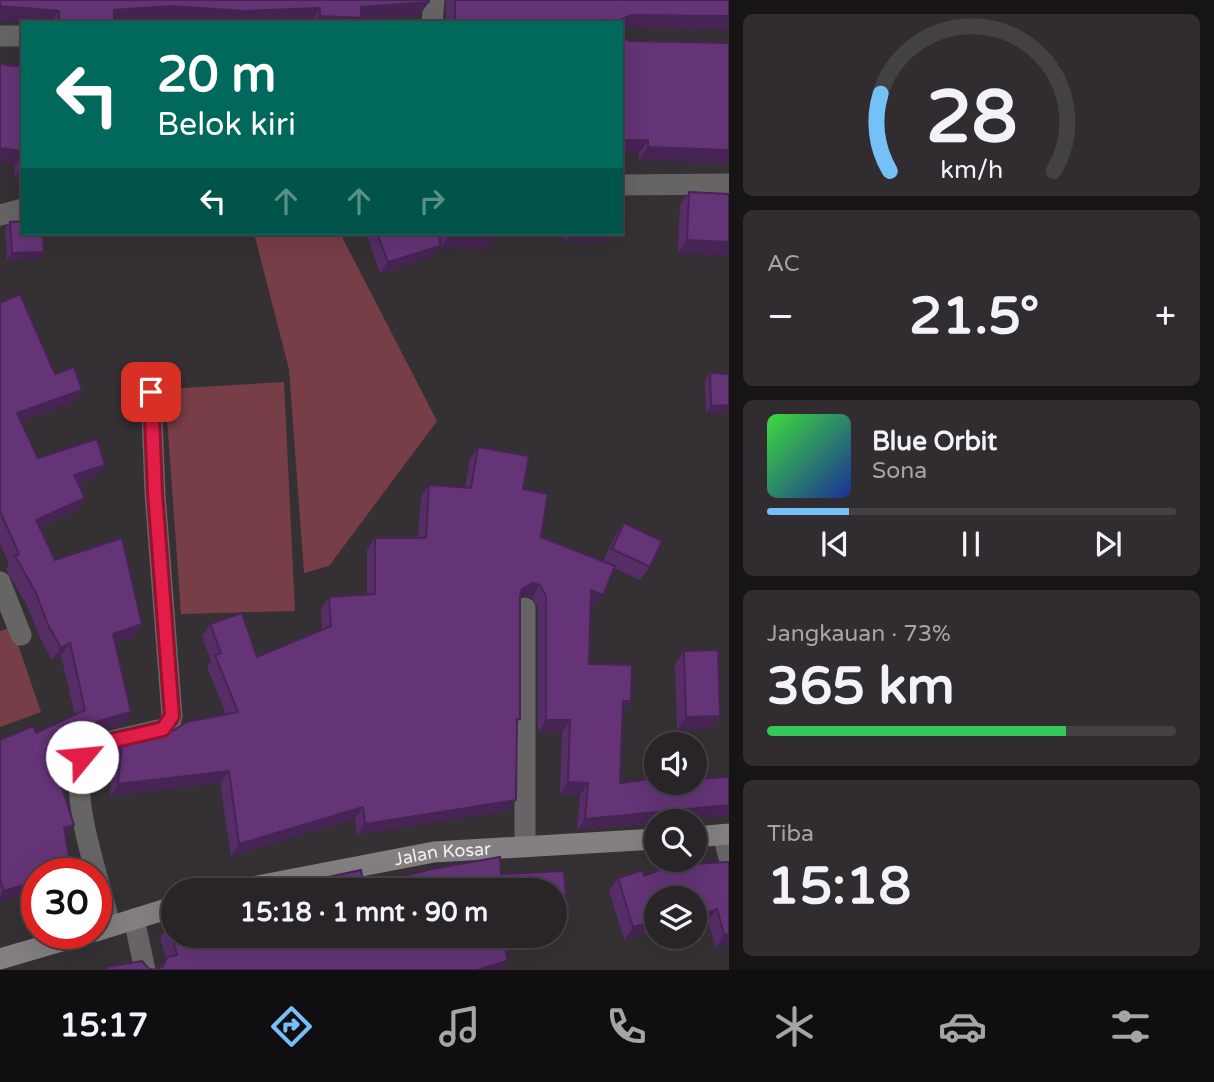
<!DOCTYPE html>
<html lang="id">
<head>
<meta charset="utf-8">
<style>
  body { margin:0; font-family:"Varela Round",sans-serif; background:#302c2f; color:#f1f3f6; height:100vh; display:flex; flex-direction:column; font-size:26px; white-space:nowrap }
  * { box-sizing:border-box; margin:0 }
  p { font-size:23px; color:#a5a4a7 }
  .icon { flex:none; width:38px; height:38px; fill:none; stroke:currentColor; stroke-width:2; stroke-linecap:round; stroke-linejoin:round }
  .map { position:relative; flex:1; overflow:hidden }
  .drawer { display:flex; flex-direction:column; gap:14px; padding:14px; background:#161415; width:485px }
  .drawer>* { flex:none }
  .banner { position:absolute; left:21px; top:21px; width:602px; height:214px; border-radius:0px; box-shadow:0 7px 28px #0002,0 0 0 2px #444144; background:#00695c; color:#fff; overflow:hidden }
  .tools { position:absolute; left:644px; top:732px; display:grid; gap:14px }
  .tools a { display:grid; place-items:center; width:63px; height:63px; border-radius:50%; background:#282427; box-shadow:0 7px 28px #0002,0 0 0 2px #444144; font-size:35px }
  .speed { position:absolute; left:21px; top:858px; display:flex; gap:14px; font-size:35px; font-weight:700; text-align:center }
  .speed>* { display:grid; place-content:center; width:91px; height:91px; border-radius:50%; background:#282427; box-shadow:0 7px 28px #0002,0 0 0 2px #444144; line-height:1 }
  .speed .limit { border:10px solid #d22; background:#fff; color:#111 }
  .pin { position:absolute; display:grid; place-items:center; width:60px; height:60px; color:#fff; margin:-30px; border-radius:14px; box-shadow:0 4px 10px #0006 }
  .me { position:absolute; width:77px; margin:-38px; rotate:62deg; stroke-linejoin:round; filter:drop-shadow(0 0 5px #0008) }
  .turn { display:flex; align-items:center; gap:24px; height:147px; padding:0 21px; font-size:32px }
  .turn .icon { width:91px; height:91px; stroke-width:2.5 }
  .turn b { display:block; font-size:49px; line-height:60px }
  .lanes { display:flex; align-items:center; height:66px; padding:0 21px; background:#0003; justify-content:center; gap:35px; direction:ltr }
  .lanes .off { opacity:.35 }
  .big { font-size:52px; font-weight:700; line-height:1.1 }
  .drawer .tile { flex:1; display:flex; flex-direction:column; justify-content:center; gap:10px; min-width:0; padding:0 24px; border-radius:10px; background:#302c2f }
  .drawer .dial { align-items:center; gap:0 }
  .dial svg { height:182px; overflow:visible; fill:none; stroke:#444144; stroke-width:7; stroke-linecap:round; text-anchor:middle }
  .dial text { fill:#f1f3f6; stroke:none }
  .song { display:flex; align-items:center; gap:21px }
  .cover { width:84px; height:84px; border-radius:10px; background:linear-gradient(135deg,hsl(120 70% 55%),hsl(230 70% 35%)) }
  .played { height:7px; border-radius:4px; background:linear-gradient(90deg,#75c0f6 20%,#444144 20%) }
  .keys { display:flex; justify-content:space-around; direction:ltr }
  .heat { display:flex; justify-content:space-between; align-items:center; font-size:38px; direction:ltr }
  .charge { height:10px; border-radius:5px; background:linear-gradient(90deg,#34c759 73%,#444144 0) }
  .trip { position:absolute; left:161px; top:878px; width:406px; height:70px; border-radius:35px; background:#282427; box-shadow:0 7px 28px #0002,0 0 0 2px #444144; font-weight:700; line-height:70px; text-align:center }
  .menu { display:flex; height:112px; justify-content:space-around; align-items:center; background:#100e10; color:#a5a4a7 }
  .menu .icon { width:49px; height:49px }
  .menu .selected { color:#75c0f6 }
  .menu b { font-size:32px; color:#f1f3f6 }
  main { display:flex; flex:1; min-height:0 }
  .map>svg:first-child { display:block }
  .green { fill:#783e48 }
  .lines { fill:none; stroke-linecap:round; stroke-linejoin:round }
  .street { stroke:#676465; stroke-width:21 }
  .secondary { stroke:#847f81; stroke-width:21 }
  .wall { fill:#562d66 }
  .shaded-wall { fill:#462453 }
  .building { fill:#643477; stroke:#462453; stroke-width:2 }
  .route-casing { stroke:#92132f; stroke-width:18 }
  .route { stroke:#e11d48; stroke-width:12 }
  .labels { text-anchor:middle; stroke-width:7; stroke-linejoin:round; paint-order:stroke }
  .street-label { font-size:18px; fill:#f2eff2; stroke:#353034 }
</style>
</head>
<body>
<main>
<div class="map">
<svg width="730" height="970" viewBox="0 0 730 970">
  <rect width="100%" height="100%" fill="#353034"/>
  <g class="green">
    <polygon points="254,233 340,233 437,421 329,566 304,573 289,369"/>
    <polygon points="284,382 295,611 181,614 165,389"/>
    <polygon points="12,627 41,712 0,727 0,631"/>
  </g>
  <g class="lines">
    <g class="street">
      <polyline points="432,23 434,0"/>
      <polyline points="0,36 23,36"/>
      <polyline points="621,185 730,184"/>
      <polyline points="0,215 23,209"/>
      <polyline points="0,582 21,635"/>
      <polyline points="525,608 525,846"/>
      <polyline points="723,835 730,861"/>
      <polyline points="134,919 145,970"/>
      <path d="M110,926c-10,-48 -40,-121 -28,-169l16,-13 65,-15 7,-5 2,-8 -17,-223 -4,-101"/>
    </g>
    <g class="secondary">
      <polyline points="695,837 730,834"/>
      <path id="s1" d="M231,891l203,-39 222,-13"/>
      <polyline points="96,931 173,907"/>
      <polyline points="0,959 89,933"/>
    </g>
  </g>
  <g class="wall">
    <polygon points="0,0 429,0 419,16 360,20 358,23 311,23 311,22 213,23 162,20 115,23 35,23 0,20"/>
    <polygon points="446,0 729,0 621,23 446,23"/>
    <polygon points="621,35 623,38 630,41 729,43 639,160 639,153 621,153"/>
    <polygon points="23,67 23,178 14,177"/>
    <polygon points="689,192 729,194 678,254 680,205"/>
    <polygon points="10,222 44,252 39,259 7,260 5,228"/>
    <polygon points="366,233 439,233 432,258 380,273"/>
    <polygon points="441,233 613,233 608,241 565,242 564,236 497,235 487,249 440,248"/>
    <polygon points="0,303 55,374 82,390 74,402 21,421 38,458 96,477 78,483 85,498 76,511 40,527 55,560 133,637 115,642 123,725 90,733 77,744 69,756 54,763 74,825 37,873 37,923 30,925 24,894 0,902 0,740 36,733 75,715 61,656 52,660 40,638 27,605 6,569 9,564 0,543"/>
    <polygon points="710,373 729,374 729,412 706,413 705,380"/>
    <polygon points="478,447 523,489 541,537 603,561 615,536 624,523 650,567 640,580 614,568 595,606 591,605 589,664 623,713 620,783 656,821 656,823 577,830 580,795 560,794 562,732 538,732 538,608 532,597 524,595 520,597 520,719 517,723 508,811 357,835 355,819 231,856 220,783 110,796 113,754 122,742 174,730 226,714 207,667 211,661 202,636 210,624 257,657 322,630 321,609 329,597 367,594 367,550 375,538 418,538 421,497 429,485 465,487 470,458"/>
    <polygon points="684,651 711,729 677,730 675,665"/>
    <polygon points="500,857 501,874 564,871 567,906 558,919 555,920 555,891 319,891 319,890 328,877 361,870 364,886 432,869"/>
    <polygon points="729,862 729,944 716,948 708,921 695,927 695,898 656,898 656,934 655,931 624,940 609,890 618,878 644,876"/>
    <polygon points="169,925 507,961 501,970 105,970 107,967 158,969 166,959 160,938"/>
  </g>
  <g class="shaded-wall">
    <polygon points="429,2 419,16 360,20 358,23 315,23 320,16 361,7"/>
    <polygon points="0,6 59,11 50,23 35,23 0,20"/>
    <polygon points="171,6 320,8 311,22 213,23 162,20 105,23 114,10"/>
    <polygon points="631,15 729,16 729,30 621,28 621,23 618,23 620,20"/>
    <polygon points="621,140 648,140 639,153 621,153"/>
    <polygon points="648,147 729,150 729,164 639,160"/>
    <polygon points="0,148 23,151 23,155 16,164 0,162"/>
    <polygon points="23,165 23,178 14,177"/>
    <polygon points="489,233 566,233 564,236 488,235"/>
    <polygon points="571,233 613,233 608,241 565,242"/>
    <polygon points="450,235 497,236 487,249 440,248"/>
    <polygon points="687,240 729,242 729,256 678,254"/>
    <polygon points="440,246 432,258 380,273 388,262"/>
    <polygon points="44,252 39,259 7,260 12,253"/>
    <polygon points="82,390 74,402 9,426 17,413"/>
    <polygon points="729,405 729,412 706,413 711,406"/>
    <polygon points="105,465 96,477 66,487 74,475"/>
    <polygon points="85,498 76,511 28,532 36,520"/>
    <polygon points="533,583 540,585 532,597 524,595 514,601 522,589"/>
    <polygon points="591,590 603,595 595,606 583,602"/>
    <polygon points="142,624 133,637 104,646 113,634"/>
    <polygon points="70,643 61,656 52,660 61,648"/>
    <polygon points="623,701 631,701 623,713"/>
    <polygon points="131,712 123,725 90,733 77,744 69,756 43,768 52,756 82,734 99,721"/>
    <polygon points="720,716 711,729 677,730 686,717"/>
    <polygon points="546,720 570,720 562,732 538,732"/>
    <polygon points="229,771 220,783 110,796 118,784"/>
    <polygon points="568,782 588,783 580,795 560,794"/>
    <polygon points="516,800 508,811 357,835 365,824"/>
    <polygon points="729,805 729,816 677,821 656,821 656,823 577,830 585,819"/>
    <polygon points="363,807 355,819 231,856 239,844"/>
    <polygon points="74,825 65,837 64,828"/>
    <polygon points="33,882 24,894 0,902 0,896 4,891"/>
    <polygon points="567,906 558,919 555,920 555,907"/>
    <polygon points="717,909 708,921 695,927 695,917"/>
    <polygon points="37,916 37,923 30,925"/>
    <polygon points="656,921 655,931 624,940 633,927"/>
    <polygon points="729,934 729,944 716,948 724,935"/>
    <polygon points="662,936 670,936 659,941"/>
    <polygon points="507,961 501,970 477,970"/>
  </g>
  <g class="building">
    <polygon points="0,0 429,0 429,2 361,7 361,18 320,16 320,8 244,11 171,6 114,10 114,23 59,23 59,11 0,6"/>
    <polygon points="455,0 729,0 729,16 631,15 620,20 619,23 455,23"/>
    <polygon points="621,35 623,38 630,41 729,43 729,150 648,147 648,140 621,140"/>
    <polygon points="0,64 23,67 23,151 0,148"/>
    <polygon points="689,192 729,194 729,242 687,240"/>
    <polygon points="23,221 23,233 43,233 44,252 12,253 10,222"/>
    <polygon points="377,233 439,233 440,246 388,262"/>
    <polygon points="450,233 497,233 497,236 450,235"/>
    <polygon points="20,294 55,374 74,367 82,390 17,413 38,458 97,439 105,465 74,475 85,498 36,520 55,560 122,538 142,624 113,634 131,712 99,721 82,734 78,743 52,756 74,825 64,828 72,873 37,873 37,900 33,882 4,891 0,879 0,740 33,726 36,733 85,710 70,643 61,648 48,625 36,593 15,556 19,554 0,511 0,303"/>
    <polygon points="710,373 729,374 729,405 711,406"/>
    <polygon points="478,447 529,456 523,489 548,494 541,537 615,566 603,595 591,590 589,664 632,665 631,701 623,701 620,783 656,778 656,782 695,782 695,779 729,777 729,805 585,819 588,783 568,782 570,720 546,720 546,596 540,585 533,583 522,589 520,596 520,719 517,719 516,800 365,824 363,807 239,844 229,771 118,784 122,742 174,730 187,722 238,712 215,655 221,653 210,624 242,613 257,657 331,626 329,597 375,594 375,538 426,538 429,485 471,488"/>
    <polygon points="624,523 662,541 650,567 612,549"/>
    <polygon points="718,650 720,716 686,717 684,651"/>
    <polygon points="500,857 501,874 564,871 567,906 555,907 555,891 330,891 328,877 361,870 364,886 432,869"/>
    <polygon points="729,862 729,934 724,935 717,909 695,917 695,898 656,898 656,921 633,927 618,878 643,870 644,876 672,865"/>
    <polygon points="173,924 173,936 504,936 507,961 477,970 107,970 107,967 142,961 149,969 157,970 163,966 167,957 177,955 169,925"/>
  </g>
  <g class="lines">
    <defs>
      <polyline id="route" points="82,757 98,744 163,729 172,716 155,493 151,392"/>
    </defs>
    <use href="#route" class="route-casing"/>
    <use href="#route" class="route"/>
  </g>
  <g class="labels">
    <g class="street-label">
      <text dy="6" stroke="none"><textPath href="#s1" startOffset="215">Jalan Kosar</textPath></text>
    </g>
  </g>
</svg>
<div class="tools">
<a><svg class="icon" aria-label="sound" viewBox="0 0 24 24"><path d="M4 9h4l5-4v14l-5-4H4zM17 9q2 3 0 6"/></svg></a>
<a><svg class="icon" aria-label="search" viewBox="0 0 24 24"><circle cx="10" cy="10" r="6"/><path d="M15 15l6 6"/></svg></a>
<a><svg class="icon" aria-label="layers" viewBox="0 0 24 24"><path d="M12 4l9 5-9 5-9-5zM3 14l9 5 9-5"/></svg></a>
</div>
<div class="speed"><div class="limit">30</div></div>
<div class="pin" style="left:151px;top:392px;background:#d93025"><svg class="icon" aria-label="arrive" viewBox="0 0 24 24"><path d="M6 21V4h12l-3 4 3 4H6"/></svg></div>
<svg class="me" style="left:82px;top:757px" viewBox="-20 -20 40 40"><circle r="19" fill="#fff"/><path d="M0-13L10 11 0 6-10 11z" fill="#e11d48"/></svg>
<div class="trip">15:18 · 1 mnt · 90 m</div>
<div class="banner">
<div class="turn"><svg class="icon" aria-label="left" viewBox="0 0 24 24"><path d="M17 20v-9H6M10 6l-5 5 5 5"/></svg><div><b>20 m</b>Belok kiri</div></div>
<div class="lanes"><svg class="icon" aria-label="left" viewBox="0 0 24 24"><path d="M17 20v-9H6M10 6l-5 5 5 5"/></svg><svg class="icon off" aria-label="ahead" viewBox="0 0 24 24"><path d="M12 20V5M6 11l6-6 6 6"/></svg><svg class="icon off" aria-label="ahead" viewBox="0 0 24 24"><path d="M12 20V5M6 11l6-6 6 6"/></svg><svg class="icon off" aria-label="right" viewBox="0 0 24 24"><path d="M7 20v-9h11M14 6l5 5-5 5"/></svg></div>
</div>
</div>
<section class="drawer">
<div class="tile dial"><svg viewBox="0 0 100 80">
<path d="M14 69A42 42 0 1 1 86 69"/>
<path d="M14 69A42 42 0 0 1 10 35" stroke="#75c0f6"/>
<text x="50" y="56" font-size="32" font-weight="700">28</text>
<text x="50" y="72" font-size="11">km/h</text>
</svg></div>
<div class="tile"><p>AC</p>
<div class="heat"><a>−</a><b class="big">21.5°</b><a>+</a></div>
</div>
<div class="tile">
<div class="song"><i class="cover"></i><div><b>Blue Orbit</b><p>Sona</p></div></div>
<div class="played"></div>
<div class="keys"><svg class="icon" aria-label="previous" viewBox="0 0 24 24"><path d="M18 5L8 12l10 7zM5 5v14"/></svg><svg class="icon" aria-label="pause" viewBox="0 0 24 24"><path d="M8 5v14M16 5v14"/></svg><svg class="icon" aria-label="next" viewBox="0 0 24 24"><path d="M6 5l10 7-10 7zM19 5v14"/></svg></div>
</div>
<div class="tile"><p>Jangkauan · 73%</p><b class="big">365 km</b><div class="charge"></div></div>
<div class="tile"><p>Tiba</p><b class="big">15:18</b></div>
</section>
</main>
<nav class="menu">
<b>15:17</b>
<svg class="icon selected" aria-label="directions" viewBox="0 0 24 24"><path d="M12 3l9 9-9 9-9-9zM9 14v-3h6M13 9l2 2-2 2"/></svg>
<svg class="icon" aria-label="music" viewBox="0 0 24 24"><path d="M9 18V5l10-2v13"/><circle cx="6" cy="18" r="3"/><circle cx="16" cy="16" r="3"/></svg>
<svg class="icon" aria-label="phone" viewBox="0 0 24 24"><path d="M5 4h4l2 5-3 2q2 4 5 5l2-3 5 2v4C11 20 4 13 5 4z"/></svg>
<svg class="icon" aria-label="climate" viewBox="0 0 24 24"><path d="M12 3v18M4 7l16 10M4 17L20 7"/></svg>
<svg class="icon" aria-label="car" viewBox="0 0 24 24"><path d="M5 17H2v-5l4-1 3-4h7l3 4 3 1v5h-3M9 17h6M6 11h13"/><circle cx="7" cy="17" r="2"/><circle cx="17" cy="17" r="2"/></svg>
<svg class="icon" aria-label="filters" viewBox="0 0 24 24"><path d="M4 7h16M4 17h16"/><circle cx="9" cy="7" r="2"/><circle cx="15" cy="17" r="2"/></svg>
</nav>
</body>
</html>
